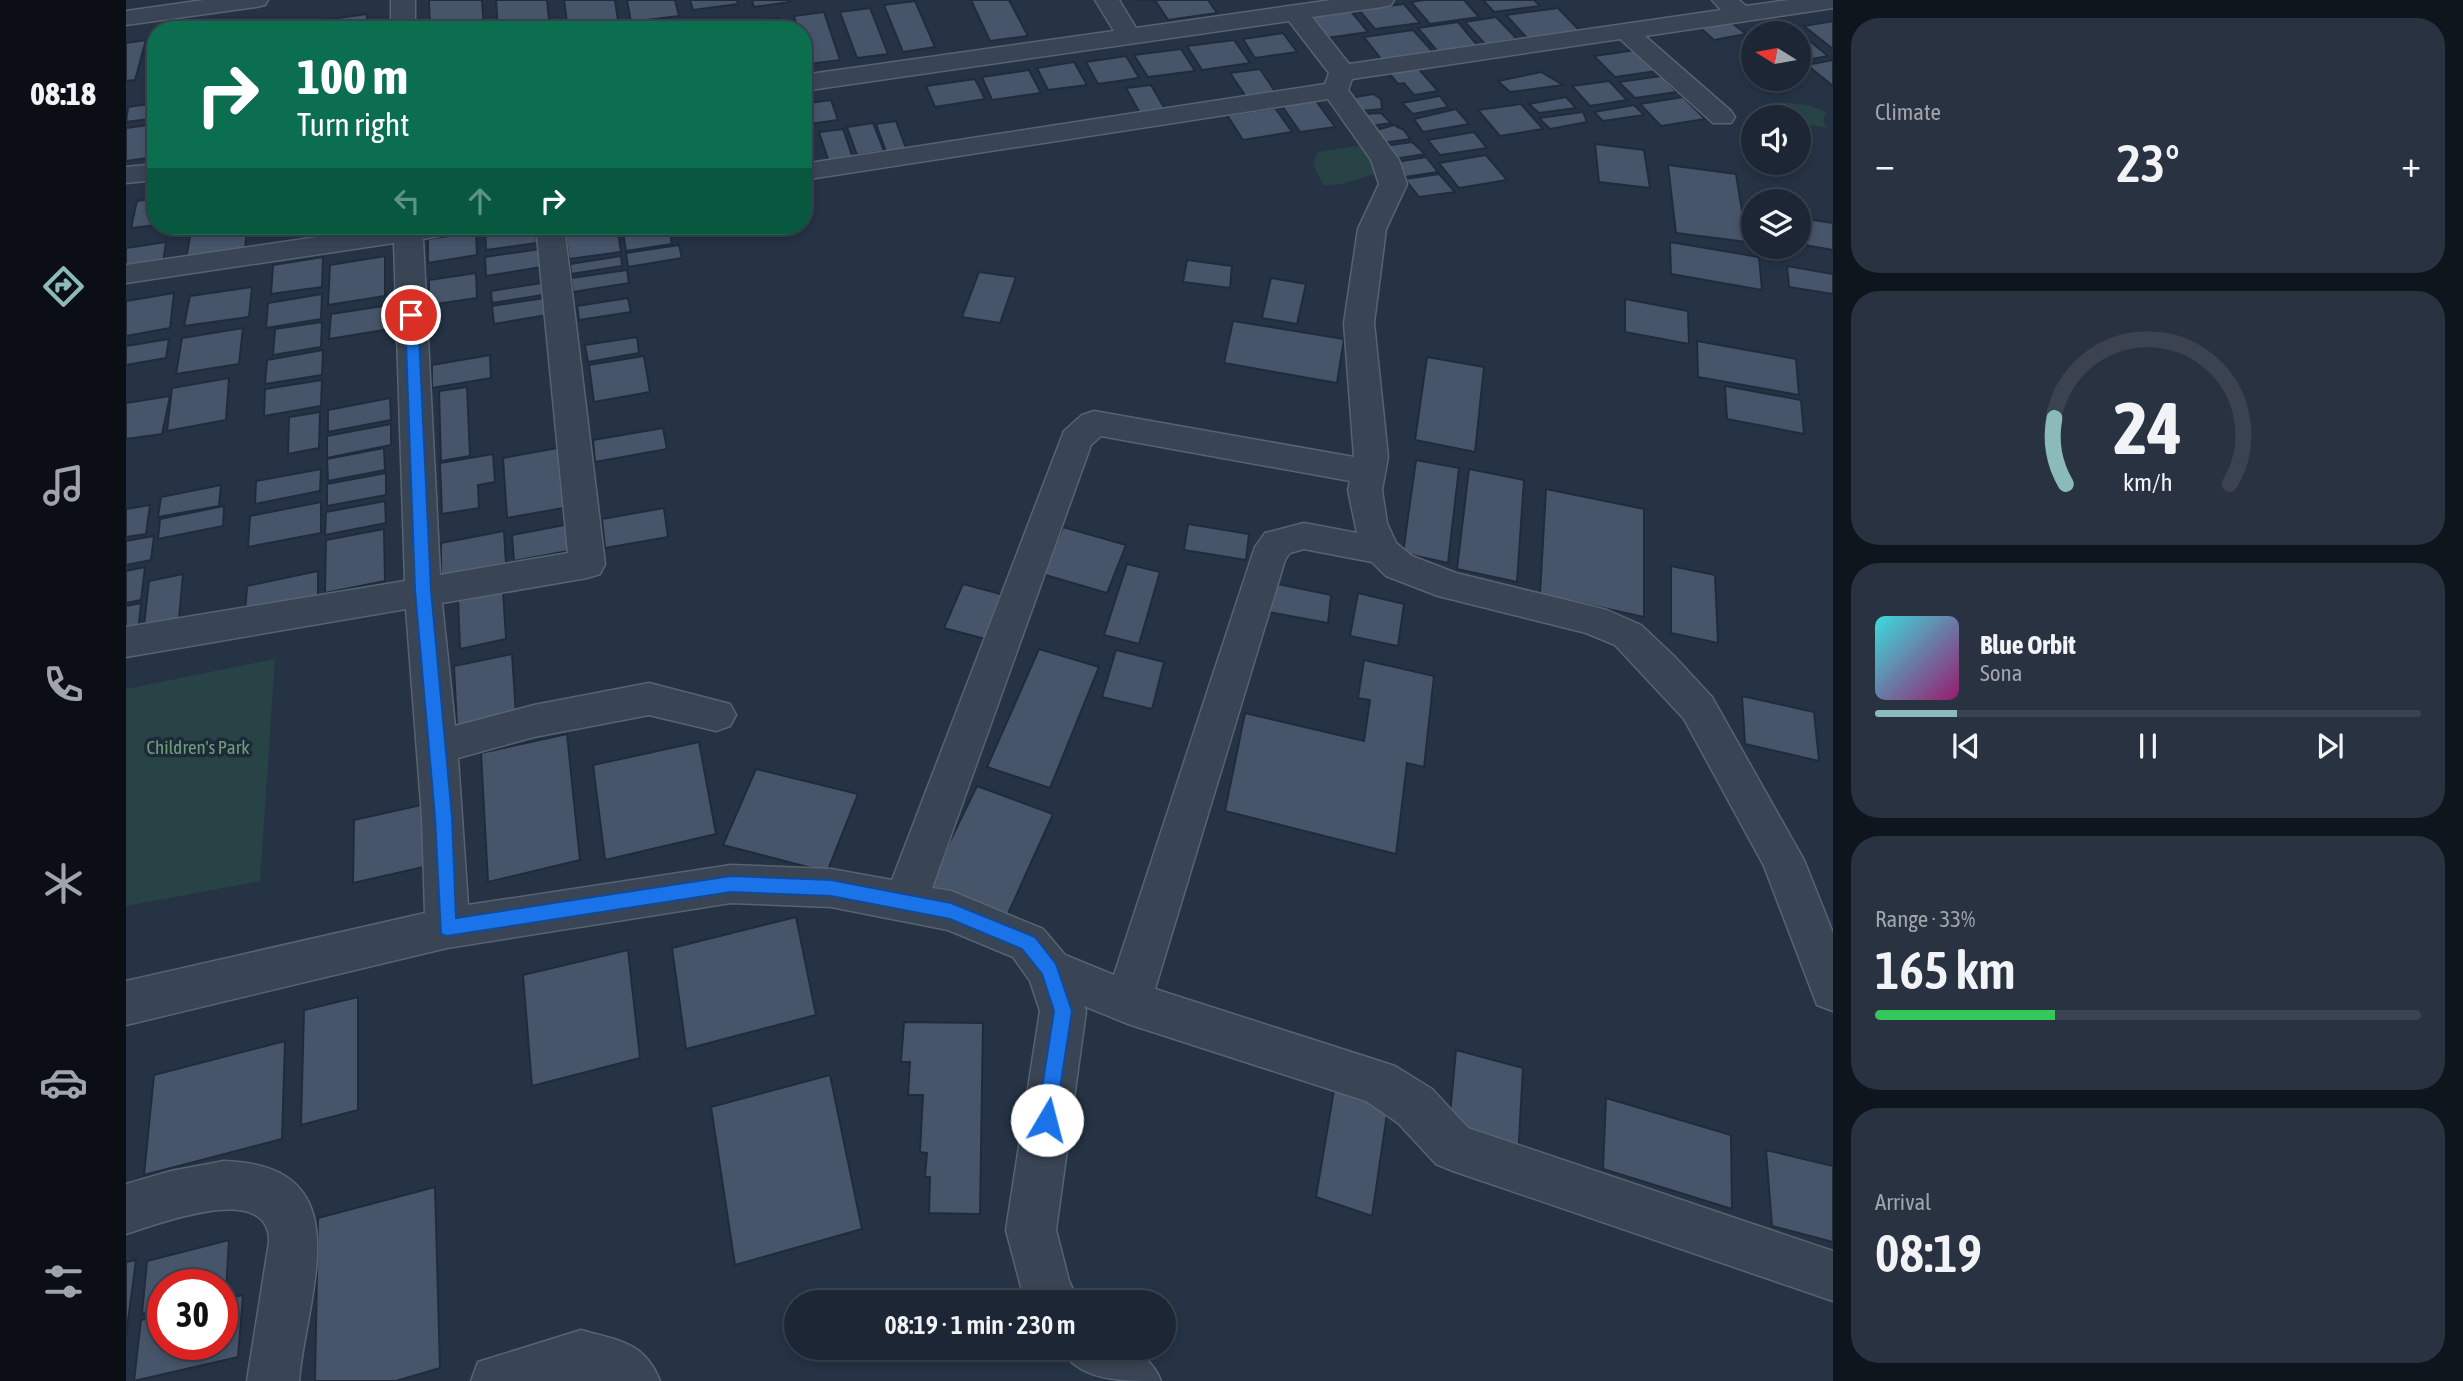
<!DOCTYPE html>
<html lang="en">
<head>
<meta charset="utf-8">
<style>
  body { margin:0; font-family:"Asap Condensed",sans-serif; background:#293240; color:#f1f3f6; height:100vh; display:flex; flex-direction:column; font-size:26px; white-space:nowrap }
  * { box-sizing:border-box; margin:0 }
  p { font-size:23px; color:#a0a5ac }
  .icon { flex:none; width:38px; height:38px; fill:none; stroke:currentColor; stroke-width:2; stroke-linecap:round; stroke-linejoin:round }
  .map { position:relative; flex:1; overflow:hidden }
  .panel { display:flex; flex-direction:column; gap:18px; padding:18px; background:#0f151d; width:630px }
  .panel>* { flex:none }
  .banner { position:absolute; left:21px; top:21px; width:665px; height:214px; border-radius:28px; box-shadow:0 4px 10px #0003,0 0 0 2px #3a434f; background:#0b6e4f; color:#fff; overflow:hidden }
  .needle { width:46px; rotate:281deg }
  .fabs { position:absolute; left:1615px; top:21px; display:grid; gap:14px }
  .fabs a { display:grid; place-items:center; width:70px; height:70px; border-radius:50%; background:#1c2634; box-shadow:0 4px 10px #0003,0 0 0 2px #3a434f; font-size:35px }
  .speed { position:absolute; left:21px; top:1269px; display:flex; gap:14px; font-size:35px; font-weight:700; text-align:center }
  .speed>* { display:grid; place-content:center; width:91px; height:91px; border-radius:50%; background:#1c2634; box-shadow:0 4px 10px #0003,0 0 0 2px #3a434f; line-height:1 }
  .speed .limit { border:10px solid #d22; background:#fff; color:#111 }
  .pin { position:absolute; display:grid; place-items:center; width:60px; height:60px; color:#fff; margin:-30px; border:4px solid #fff; border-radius:50%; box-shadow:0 2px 7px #0007 }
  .me { position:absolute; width:77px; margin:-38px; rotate:8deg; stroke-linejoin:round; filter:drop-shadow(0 0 5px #0008) }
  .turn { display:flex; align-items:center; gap:24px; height:147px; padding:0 35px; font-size:32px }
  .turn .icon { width:91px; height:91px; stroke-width:2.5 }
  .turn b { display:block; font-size:49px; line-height:60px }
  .lanes { display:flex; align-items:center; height:66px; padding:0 35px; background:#0003; justify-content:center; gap:35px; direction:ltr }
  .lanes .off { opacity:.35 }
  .big { font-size:52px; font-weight:600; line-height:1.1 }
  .panel .card { flex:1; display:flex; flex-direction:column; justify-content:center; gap:10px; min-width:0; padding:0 24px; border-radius:28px; background:#293240 }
  .panel .dial { align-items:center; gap:0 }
  .dial svg { height:182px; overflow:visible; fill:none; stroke:#3a434f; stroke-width:7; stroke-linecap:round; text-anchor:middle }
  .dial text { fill:#f1f3f6; stroke:none }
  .song { display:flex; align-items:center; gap:21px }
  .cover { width:84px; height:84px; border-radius:10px; background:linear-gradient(135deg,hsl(180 70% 55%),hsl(320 70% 35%)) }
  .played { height:7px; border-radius:4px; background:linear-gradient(90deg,#8bbbb9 15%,#3a434f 15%) }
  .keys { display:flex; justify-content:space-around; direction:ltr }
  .heat { display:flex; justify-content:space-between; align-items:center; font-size:38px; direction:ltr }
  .charge { height:10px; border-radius:5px; background:linear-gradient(90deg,#34c759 33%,#3a434f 0) }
  .trip { position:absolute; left:658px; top:1290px; width:392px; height:70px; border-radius:35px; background:#1c2634; box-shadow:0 4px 10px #0003,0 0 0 2px #3a434f; font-weight:600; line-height:70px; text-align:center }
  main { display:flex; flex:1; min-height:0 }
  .menu { display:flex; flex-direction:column; width:126px; justify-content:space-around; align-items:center; background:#0b0f15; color:#a0a5ac }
  .menu .icon { width:49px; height:49px }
  .menu .active { color:#8bbbb9 }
  .menu b { font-size:32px; color:#f1f3f6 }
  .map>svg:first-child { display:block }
  .green { fill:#274346 }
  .building { fill:#46556a; stroke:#202c3c; stroke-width:2 }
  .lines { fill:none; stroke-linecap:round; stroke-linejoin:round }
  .minor-casing { stroke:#586372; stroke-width:3 }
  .minor { fill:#394554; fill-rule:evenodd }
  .route { fill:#1a73e8; stroke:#114b97; stroke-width:2 }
  .labels { text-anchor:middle; stroke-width:7; stroke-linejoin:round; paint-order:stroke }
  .park-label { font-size:19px; fill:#6ca178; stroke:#1e2a3a }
</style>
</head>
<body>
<main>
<nav class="menu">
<b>08:18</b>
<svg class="icon active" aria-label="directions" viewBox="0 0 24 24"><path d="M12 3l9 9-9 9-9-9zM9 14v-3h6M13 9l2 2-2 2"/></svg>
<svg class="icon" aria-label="music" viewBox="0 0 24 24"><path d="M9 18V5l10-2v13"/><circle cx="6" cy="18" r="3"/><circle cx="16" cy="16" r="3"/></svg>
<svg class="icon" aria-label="phone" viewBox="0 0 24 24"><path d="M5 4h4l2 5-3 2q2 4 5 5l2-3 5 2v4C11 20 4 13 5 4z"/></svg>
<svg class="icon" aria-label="climate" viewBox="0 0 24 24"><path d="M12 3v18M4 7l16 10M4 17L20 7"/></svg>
<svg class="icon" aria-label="car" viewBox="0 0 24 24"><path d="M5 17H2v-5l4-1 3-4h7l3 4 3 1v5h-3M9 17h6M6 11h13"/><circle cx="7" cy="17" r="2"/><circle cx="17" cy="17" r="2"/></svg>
<svg class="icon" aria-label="filters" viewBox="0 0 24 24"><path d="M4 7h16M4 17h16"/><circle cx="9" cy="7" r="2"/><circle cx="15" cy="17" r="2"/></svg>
</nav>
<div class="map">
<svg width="1707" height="1381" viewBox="0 0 1707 1381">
  <rect width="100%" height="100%" fill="#253345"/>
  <g class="green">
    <polygon points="1652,102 1681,105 1700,112 1697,121 1700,128 1673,122 1673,117 1638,117 1629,111"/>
    <path d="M1238,145l19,27c-22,5 -38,14 -60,13l-10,-22 5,-11z"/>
    <polygon points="149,659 134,881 0,906 0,689"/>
  </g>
  <g class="building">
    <polygon points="303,0 356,0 358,30 304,30"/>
    <polygon points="370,0 421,0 424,30 372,30"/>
    <polygon points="438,0 489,0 493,27 442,30"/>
    <polygon points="501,0 549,0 553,16 505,22"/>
    <polygon points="564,0 611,0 612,4 567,10"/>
    <polygon points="626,0 663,0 664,2 628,7"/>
    <polygon points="845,0 883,0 902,36 864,41"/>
    <polygon points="1012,0 1082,0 1091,13 1042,20 1029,0"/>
    <polygon points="1298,0 1338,0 1353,17 1304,24 1285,2"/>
    <polygon points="1357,0 1408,0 1414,6 1368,12"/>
    <polygon points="789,1 809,47 777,52 758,5"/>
    <polygon points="1278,4 1294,23 1249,29 1233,10"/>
    <polygon points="744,8 762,54 731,58 714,12"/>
    <polygon points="1432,8 1454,31 1401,38 1380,15"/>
    <polygon points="1224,10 1242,32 1201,38 1184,16"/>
    <polygon points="698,12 714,60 683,64 677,46 677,30 672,30 668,16"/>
    <polygon points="241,14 241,30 191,30 191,21"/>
    <polygon points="1370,17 1391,39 1359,44 1339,22"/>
    <polygon points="653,18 656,30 620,30 618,23"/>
    <polygon points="1601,19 1620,34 1588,40 1570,24"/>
    <polygon points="1707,21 1707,49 1678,26"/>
    <polygon points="1332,22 1352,46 1312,52 1292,28"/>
    <polygon points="1287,30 1307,52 1256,60 1238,37"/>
    <polygon points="1670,30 1702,56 1675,61 1673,33 1654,33"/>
    <polygon points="1157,33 1171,52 1129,58 1117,39"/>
    <polygon points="20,40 9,80 0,81 0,43"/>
    <polygon points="1108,40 1124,63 1076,70 1061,46"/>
    <polygon points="1055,49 1069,71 1022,77 1008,55"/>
    <polygon points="1510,50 1531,71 1489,77 1468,56"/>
    <polygon points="1000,56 1013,78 972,84 960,62"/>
    <polygon points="1707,60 1707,86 1681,65"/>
    <polygon points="948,62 961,85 922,90 911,68"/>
    <polygon points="28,63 30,90 22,91"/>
    <polygon points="1291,67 1312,91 1288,95 1278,83 1272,84 1263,73"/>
    <polygon points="1134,69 1150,93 1121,98 1104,73"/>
    <polygon points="903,70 915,93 866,100 856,77"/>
    <polygon points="1415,72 1437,85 1384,92 1372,81"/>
    <polygon points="1535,76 1551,92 1509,98 1493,82"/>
    <polygon points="849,79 859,99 809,107 800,86"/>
    <polygon points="1483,81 1501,100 1464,106 1446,86"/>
    <polygon points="1025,85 1040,111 1015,115 1000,88"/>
    <polygon points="1247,94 1255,99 1256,109 1234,111 1224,98"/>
    <polygon points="1314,96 1322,107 1287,114 1276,103"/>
    <polygon points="1440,97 1450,108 1413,113 1403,104"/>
    <polygon points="1557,97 1579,119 1535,126 1514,104"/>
    <polygon points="1188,98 1209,127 1174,132 1154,103"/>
    <polygon points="705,100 712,120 677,125 677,104"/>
    <polygon points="30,103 30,118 0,122 2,107"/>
    <polygon points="1395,104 1417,129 1374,136 1352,110"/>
    <polygon points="1508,105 1518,115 1477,121 1468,112"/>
    <polygon points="1149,108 1166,132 1117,140 1101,115"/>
    <polygon points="1330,109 1343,124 1297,132 1288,119"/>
    <polygon points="1457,112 1461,122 1424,129 1413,118"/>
    <polygon points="1255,113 1265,123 1244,126 1236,114"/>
    <polygon points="770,121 782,154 762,157 750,124"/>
    <polygon points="747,123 758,151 731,155 721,127"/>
    <polygon points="30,124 30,157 0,161 0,128"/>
    <polygon points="1268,125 1278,130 1284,139 1256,143 1247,131"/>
    <polygon points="717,129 727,158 703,162 693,132"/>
    <polygon points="1348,132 1361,148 1314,155 1302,140"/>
    <polygon points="1286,142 1299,154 1268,159 1258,146"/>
    <polygon points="1469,144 1518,150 1524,188 1473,182"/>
    <polygon points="1360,155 1381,180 1333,188 1313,163"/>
    <polygon points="1300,157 1312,172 1279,177 1271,162"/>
    <polygon points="1542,165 1610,174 1621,242 1550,233"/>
    <polygon points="1313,174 1329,192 1293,197 1279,179"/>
    <polygon points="30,198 30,225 5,228 11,201"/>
    <polygon points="1673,218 1707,223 1707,250 1673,244"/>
    <polygon points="66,226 121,226 119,250 60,259"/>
    <polygon points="195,226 258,226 258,228 195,238"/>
    <polygon points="382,226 409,226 411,243 360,250 359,229"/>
    <polygon points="475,226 491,226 495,252 443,259 439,231"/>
    <polygon points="496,226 543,226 546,244 500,251"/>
    <polygon points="350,232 351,255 302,263 302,239"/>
    <polygon points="40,242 37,263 0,269 0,248"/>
    <polygon points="1544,242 1633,257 1636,290 1545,274"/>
    <polygon points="553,245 556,258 502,267 500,253"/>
    <polygon points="414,249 416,267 360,276 359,257"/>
    <polygon points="259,256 259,296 202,305 204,265"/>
    <polygon points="495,256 496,266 445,274 444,264"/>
    <polygon points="197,257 196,287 145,294 147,265"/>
    <polygon points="1061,260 1106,266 1104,288 1057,282"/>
    <polygon points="1661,266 1707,274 1707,294 1663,287"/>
    <polygon points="501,270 503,283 447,292 445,278"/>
    <polygon points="853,272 890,277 874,323 836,317"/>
    <polygon points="350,273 351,298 303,305 303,280"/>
    <polygon points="1145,278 1180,284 1171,324 1136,318"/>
    <polygon points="422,282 423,294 366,303 365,291"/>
    <polygon points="126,287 123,317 58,326 64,296"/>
    <polygon points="48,293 44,328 0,336 0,301"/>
    <polygon points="196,294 195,319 140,328 142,303"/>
    <polygon points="419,298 421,315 368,324 366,306"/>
    <polygon points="502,298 505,312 453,320 451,306"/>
    <polygon points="1499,299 1562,311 1563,344 1499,332"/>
    <polygon points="264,305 264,329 203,339 205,314"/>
    <polygon points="1107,321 1218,339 1211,383 1098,363"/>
    <polygon points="196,322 195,347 147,355 149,329"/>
    <polygon points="117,328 113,364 50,374 56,338"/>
    <polygon points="511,337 513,353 462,362 459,345"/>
    <polygon points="43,339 40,358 0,365 0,346"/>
    <polygon points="1571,341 1670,359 1673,395 1572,377"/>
    <polygon points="197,350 196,375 139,384 141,360"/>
    <polygon points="364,355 365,378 306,388 306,365"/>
    <polygon points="518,356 524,392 468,402 463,365"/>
    <polygon points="1301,357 1358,367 1349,452 1289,440"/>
    <polygon points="103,378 100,420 41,431 46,388"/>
    <polygon points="196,380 195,406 138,416 139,389"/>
    <polygon points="1599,386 1675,400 1678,434 1601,419"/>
    <polygon points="341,387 344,456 315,461 313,391"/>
    <polygon points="44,396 36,434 0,439 0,403"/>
    <polygon points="264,398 265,420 202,432 202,410"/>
    <polygon points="194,412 193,448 162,454 163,417"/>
    <polygon points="265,424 265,445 201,458 201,436"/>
    <polygon points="537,428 541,449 469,462 467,440"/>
    <polygon points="437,447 443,507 381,518 377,458"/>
    <polygon points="258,448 259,470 202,481 201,459"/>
    <polygon points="367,454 369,482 352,485 353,508 316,514 314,463"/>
    <polygon points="1290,460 1333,468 1322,563 1277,553"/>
    <polygon points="195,469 194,491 129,504 130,481"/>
    <polygon points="1343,469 1398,480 1391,582 1331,569"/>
    <polygon points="260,473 260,495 201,506 201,484"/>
    <polygon points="95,485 93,506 32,517 35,497"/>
    <polygon points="1420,489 1518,509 1518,617 1414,594"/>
    <polygon points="259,501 260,523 199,535 200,512"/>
    <polygon points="195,502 195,533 122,547 124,516"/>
    <polygon points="24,505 20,534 0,537 0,509"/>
    <polygon points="98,506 97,526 32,539 34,519"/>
    <polygon points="538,508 542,537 479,548 476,519"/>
    <polygon points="444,524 447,550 388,561 386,535"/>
    <polygon points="1062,524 1123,534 1120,560 1058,550"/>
    <polygon points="937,527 1000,545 981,593 916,574"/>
    <polygon points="258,529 259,581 199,593 200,540"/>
    <polygon points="378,531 380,564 315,577 315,543"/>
    <polygon points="28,536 25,560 0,565 0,541"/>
    <polygon points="1001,564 1034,572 1013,644 978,635"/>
    <polygon points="1545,566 1589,575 1592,643 1545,633"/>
    <polygon points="19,567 15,600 0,603 0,571"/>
    <polygon points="192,571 192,598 119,613 121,586"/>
    <polygon points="57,574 53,619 18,626 23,581"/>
    <polygon points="1147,583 1205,595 1202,623 1143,612"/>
    <polygon points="837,584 882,596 863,640 818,628"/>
    <polygon points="377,590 380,639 334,649 332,599"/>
    <polygon points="1232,593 1278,604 1272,646 1224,636"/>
    <polygon points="15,603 12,632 0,635 0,606"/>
    <polygon points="913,649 973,667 924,788 861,767"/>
    <polygon points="990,650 1038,662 1026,709 976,697"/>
    <polygon points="386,654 390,716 331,728 328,666"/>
    <polygon points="1238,660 1308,676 1298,767 1281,763 1270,854 1099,811 1119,713 1238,741 1244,700 1232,698"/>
    <polygon points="1616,696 1688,712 1693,761 1619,744"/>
    <polygon points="441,734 454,860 362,882 355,753"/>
    <polygon points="573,742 590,834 479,860 467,765"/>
    <polygon points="630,769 732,794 701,872 597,845"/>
    <polygon points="851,786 927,814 881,916 802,886"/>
    <polygon points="304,803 306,865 227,883 228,820"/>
    <polygon points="670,917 690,1015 560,1049 546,948"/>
    <polygon points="502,950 514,1058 406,1086 397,975"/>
    <polygon points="232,997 232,1110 175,1125 178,1010"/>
    <polygon points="778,1022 857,1023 854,1214 803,1213 804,1177 799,1177 801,1153 794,1152 797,1095 782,1095 784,1062 775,1062"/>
    <polygon points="159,1041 156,1139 18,1175 28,1075"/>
    <polygon points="1330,1050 1397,1068 1392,1158 1322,1137"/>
    <polygon points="704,1075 736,1229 609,1265 585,1107"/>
    <polygon points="1208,1090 1262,1107 1246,1216 1190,1197"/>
    <polygon points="1480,1098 1605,1135 1606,1209 1477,1169"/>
    <polygon points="1640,1150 1707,1166 1707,1242 1646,1226"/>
    <polygon points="309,1187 314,1368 270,1381 189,1381 192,1218"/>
    <polygon points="103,1240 100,1291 96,1292 96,1284 37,1284 37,1308 16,1314 21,1261"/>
    <polygon points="10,1260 0,1336 0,1262"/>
    <polygon points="117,1295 112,1357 8,1381 15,1320 37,1315 37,1344 96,1344 96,1300"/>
  </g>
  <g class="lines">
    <defs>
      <g id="minor">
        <polygon points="78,0 142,0 139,5 130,7 0,25 0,11"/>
        <rect x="265" y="0" width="24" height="30"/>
        <path d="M969,0h24l17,28 195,-28h63l-3,5 -9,2 -70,10 37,47 372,-54 -9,-10h27l7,6 43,-6h44v8l-188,28 86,75 4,6 -4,6h-18l-93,-84 -268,40 -4,11 51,70 8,24 -21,45 -12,94 14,134 -6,33 5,33 9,20 16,13 44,17 151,37 34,15 33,31 38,41 92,163 29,73v78l-16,-6 -53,-139 -80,-147 -69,-74 -29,-12 -148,-37 -52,-20 -14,-14 -68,-13 -14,4 -5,7 -130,429 240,77 37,23 36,39 365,123v50l-380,-130 -17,-7 -38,-41 -32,-22 -238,-77 -44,-18 2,5 -30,219 13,51 10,21h-54l-19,-72 34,-219 -10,-30 -17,-24 -65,-27 -117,-23 -100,-4 -284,45 -321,77v-44l299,-68 -3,-96 -16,-208 -280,48v-30l279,-46 -11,-338 -268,40v-18l266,-39h73l-4,6 -38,7 17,336 128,-22 -32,-327h28l41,338 -5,10 -13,4 -145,25 13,123 79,-21 115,-22 81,21 6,11 -6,11 -14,5 -67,-16 -115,22 -76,21 10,147 263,-40 100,4 61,11 172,-449 18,-16 12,-4 260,46 -10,-134 14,-94 21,-45 -8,-24 -43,-61 -525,81v-16l522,-80 4,-11 -40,-52 -486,70v-16l311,-44zM975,436l249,45 -2,9 9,43 -53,-10 -39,10 -10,14 -141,428 -49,-20 -22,-26 -92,-38 -19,-3 159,-443z"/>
        <polygon points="30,164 30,180 0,183 0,167"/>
        <path d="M98,1161c140,4 83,130 75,220h-52l22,-139c1,-62 -111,-18 -143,-8v-50l45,-13z"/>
        <path d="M455,1330c38,11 63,11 79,51h-189l7,-19z"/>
        <path d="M934,1348c40,-4 84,-10 101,33 -42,0 -82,0 -101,-33z"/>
      </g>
    </defs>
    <use href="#minor" class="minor-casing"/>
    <use href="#minor" class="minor"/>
  </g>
  <polygon class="route" points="285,311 292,315 305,590 326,817 330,918 605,876 705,880 825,903 909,937 930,964 946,1011 928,1127 921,1130 914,1127 911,1120 928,1011 916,974 896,949 824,919 705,896 605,892 321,936 315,934 309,817 289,590 279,315"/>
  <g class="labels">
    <g class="park-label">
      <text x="72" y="754">Children's Park</text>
    </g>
  </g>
</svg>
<div class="fabs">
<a><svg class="needle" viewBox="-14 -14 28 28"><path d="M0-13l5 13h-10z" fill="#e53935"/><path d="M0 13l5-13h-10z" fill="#a0a5ac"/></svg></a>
<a><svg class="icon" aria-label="sound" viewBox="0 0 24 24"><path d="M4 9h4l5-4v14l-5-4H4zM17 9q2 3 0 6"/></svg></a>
<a><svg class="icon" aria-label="layers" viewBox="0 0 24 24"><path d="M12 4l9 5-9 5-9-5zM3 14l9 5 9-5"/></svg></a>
</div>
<div class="speed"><div class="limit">30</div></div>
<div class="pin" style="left:285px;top:315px;background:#d93025"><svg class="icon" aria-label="arrive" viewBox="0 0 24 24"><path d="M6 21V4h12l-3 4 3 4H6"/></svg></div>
<svg class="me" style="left:921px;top:1120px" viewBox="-20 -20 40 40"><circle r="19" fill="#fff"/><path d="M0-13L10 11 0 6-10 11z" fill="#1a73e8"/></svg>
<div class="trip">08:19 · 1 min · 230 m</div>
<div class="banner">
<div class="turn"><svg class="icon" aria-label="right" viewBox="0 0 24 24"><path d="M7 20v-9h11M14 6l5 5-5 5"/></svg><div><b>100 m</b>Turn right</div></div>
<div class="lanes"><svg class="icon off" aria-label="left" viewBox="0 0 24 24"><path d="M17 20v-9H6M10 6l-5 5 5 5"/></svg><svg class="icon off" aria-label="ahead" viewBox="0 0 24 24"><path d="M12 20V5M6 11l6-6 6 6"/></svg><svg class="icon" aria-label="right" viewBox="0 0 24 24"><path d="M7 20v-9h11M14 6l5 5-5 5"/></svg></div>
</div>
</div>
<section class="panel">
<div class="card"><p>Climate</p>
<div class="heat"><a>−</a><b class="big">23°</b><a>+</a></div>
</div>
<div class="card dial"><svg viewBox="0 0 100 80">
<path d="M14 69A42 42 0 1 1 86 69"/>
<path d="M14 69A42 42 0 0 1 9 40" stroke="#8bbbb9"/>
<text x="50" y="56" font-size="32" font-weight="700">24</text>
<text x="50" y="72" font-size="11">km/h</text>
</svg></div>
<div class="card">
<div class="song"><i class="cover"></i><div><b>Blue Orbit</b><p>Sona</p></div></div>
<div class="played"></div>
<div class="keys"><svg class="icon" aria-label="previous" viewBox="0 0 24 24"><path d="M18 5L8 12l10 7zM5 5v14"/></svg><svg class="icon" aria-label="pause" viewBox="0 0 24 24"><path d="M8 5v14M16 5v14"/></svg><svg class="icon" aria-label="next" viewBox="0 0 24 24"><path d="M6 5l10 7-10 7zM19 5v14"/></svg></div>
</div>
<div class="card"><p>Range · 33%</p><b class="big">165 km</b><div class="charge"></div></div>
<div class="card"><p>Arrival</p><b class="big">08:19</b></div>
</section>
</main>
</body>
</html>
